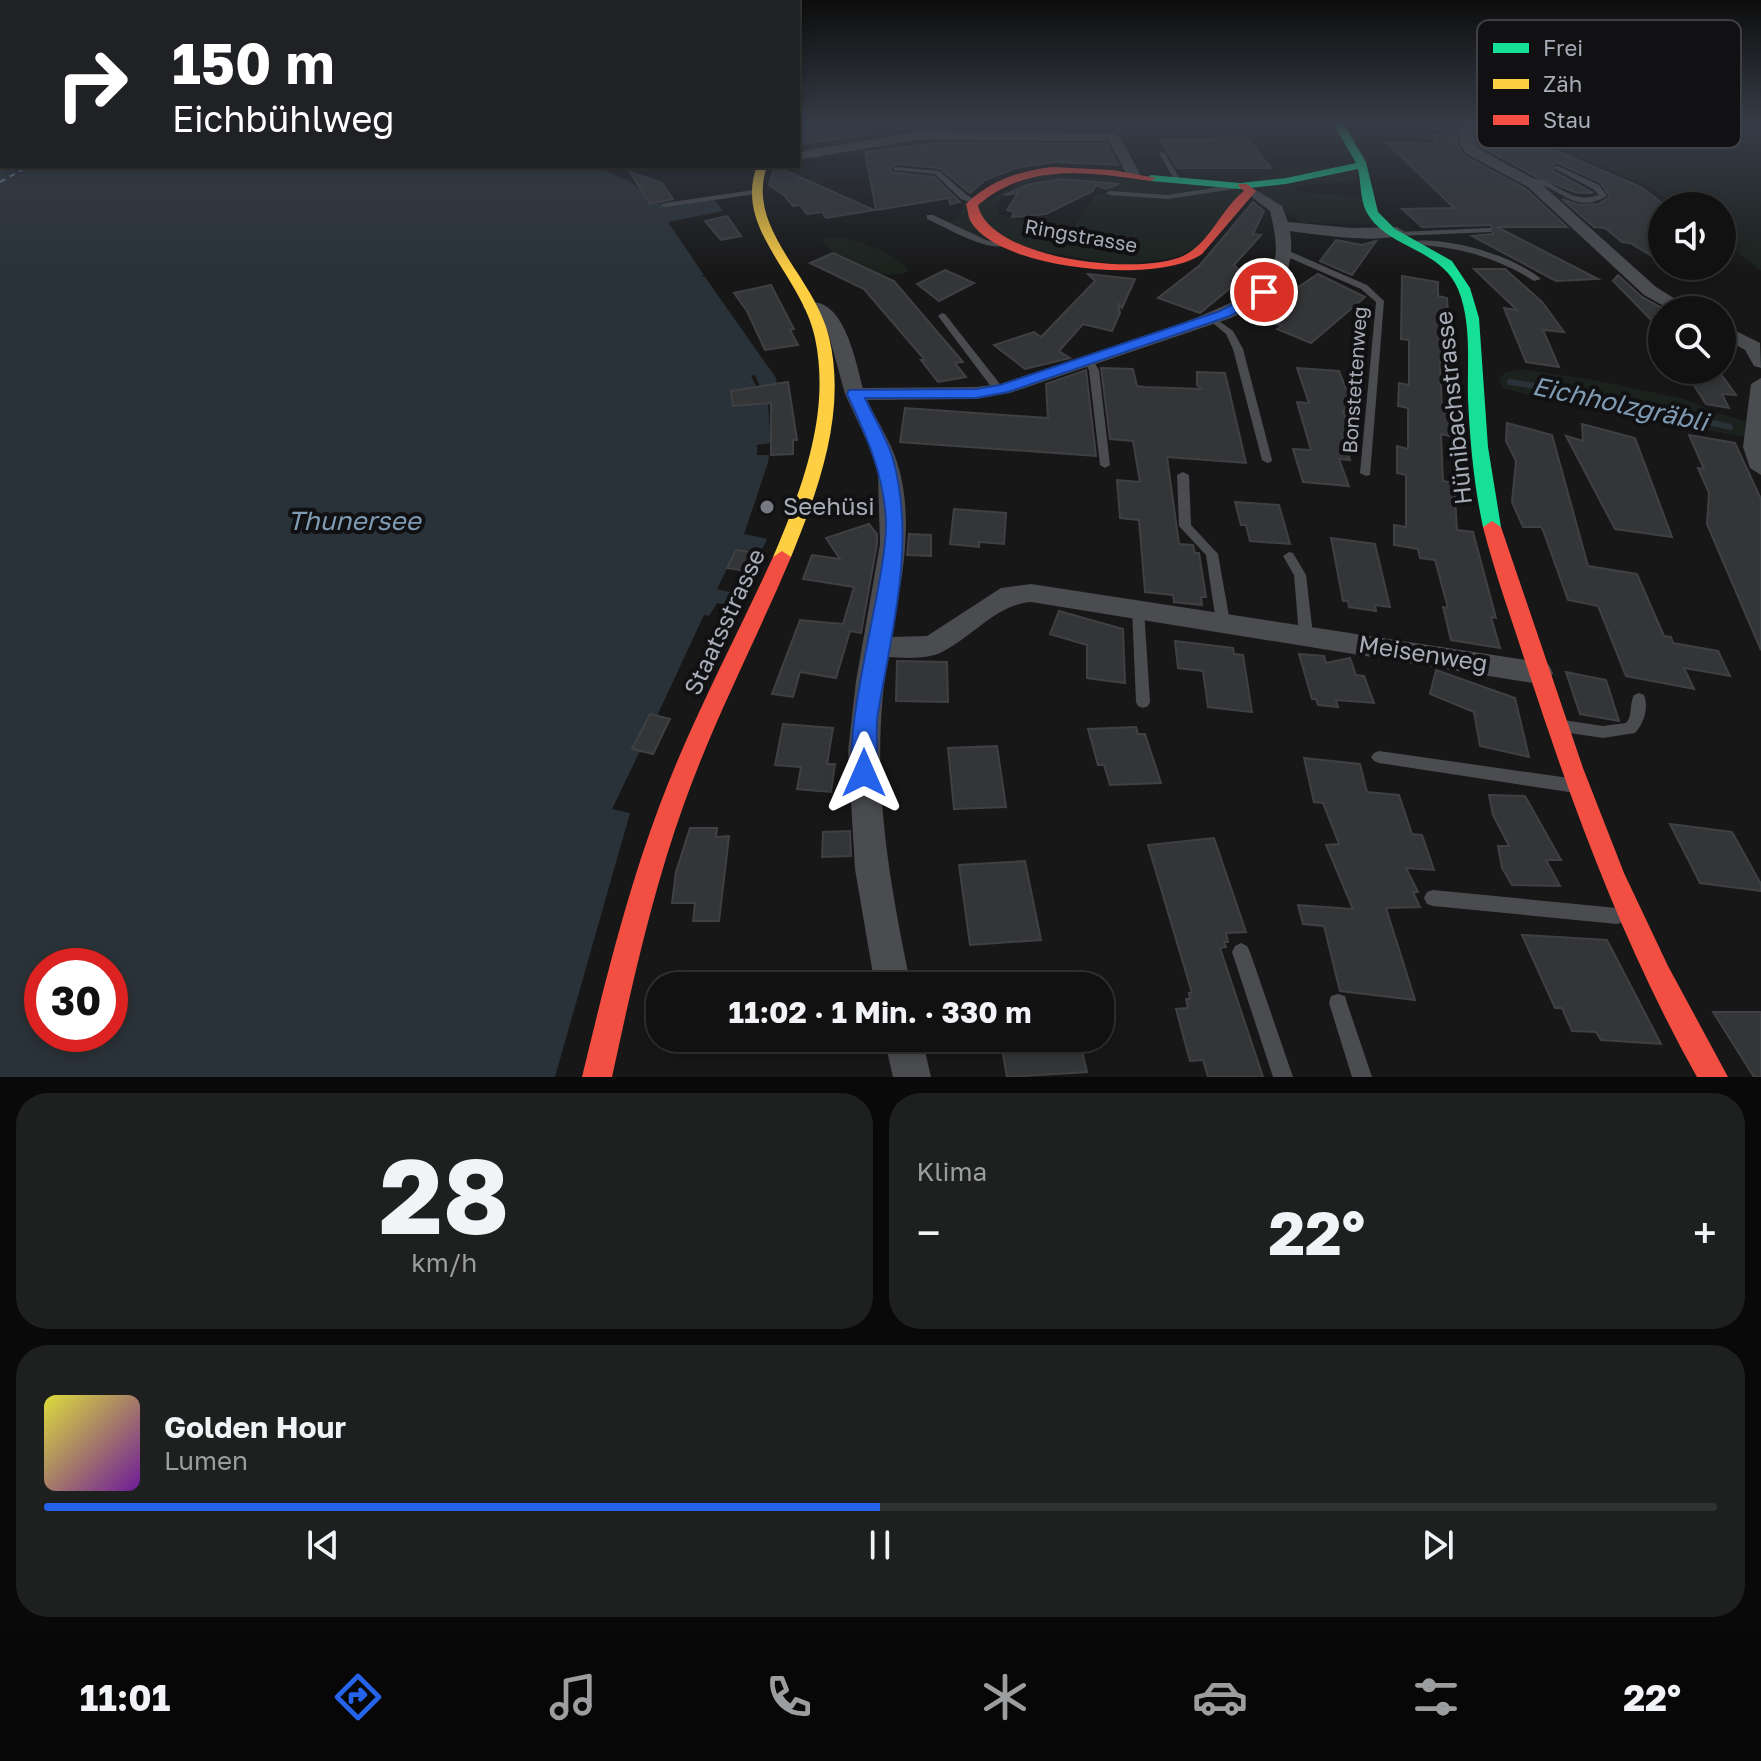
<!DOCTYPE html>
<html lang="de">
<head>
<meta charset="utf-8">
<style>
  body { margin:0; font-family:"Golos Text",sans-serif; background:#1e1f1f; color:#f1f3f6; height:100vh; display:flex; flex-direction:column; font-size:30px; white-space:nowrap }
  * { box-sizing:border-box; margin:0 }
  p { font-size:26px; color:#9c9d9f }
  .icon { flex:none; width:44px; height:44px; fill:none; stroke:currentColor; stroke-width:2; stroke-linecap:round; stroke-linejoin:round }
  .map { position:relative; height:1077px; overflow:hidden }
  .drawer { display:flex; flex-direction:column; gap:16px; padding:16px; background:#090909; flex:1 }
  .drawer>* { flex:none }
  .hud { position:absolute; left:0px; top:0px; width:800px; height:168px; box-shadow:0 4px 12px #0003,0 0 0 2px #303131; background:#202124; color:#fff; overflow:hidden }
  .tools { position:absolute; left:1648px; top:192px; display:grid; gap:16px }
  .tools a { display:grid; place-items:center; width:88px; height:88px; border-radius:50%; background:#111; box-shadow:0 4px 12px #0003,0 0 0 2px #303131; font-size:40px }
  .speed { position:absolute; left:24px; top:948px; display:flex; gap:16px; font-size:40px; font-weight:700; text-align:center }
  .speed>* { display:grid; place-content:center; width:104px; height:104px; border-radius:50%; background:#111; box-shadow:0 4px 12px #0003,0 0 0 2px #303131; line-height:1 }
  .speed .limit { border:12px solid #d22; background:#fff; color:#111 }
  .pin { position:absolute; display:grid; place-items:center; width:68px; height:68px; color:#fff; margin:-34px; border:4px solid #fff; border-radius:50%; box-shadow:0 2px 8px #0007 }
  .me { position:absolute; width:88px; margin:-44px; rotate:0deg; stroke-linejoin:round; filter:drop-shadow(0 0 6px #0008) }
  .turn { display:flex; align-items:center; gap:28px; height:168px; padding:0 40px; font-size:36px }
  .turn .icon { width:104px; height:104px; stroke-width:2.5 }
  .turn b { display:block; font-size:56px; line-height:68px }
  .big { font-size:60px; font-weight:700; line-height:1.1 }
  .drawer .tile { flex:1; display:flex; flex-direction:column; justify-content:center; gap:12px; min-width:0; padding:0 28px; border-radius:32px; background:#1e1f1f }
  .drawer .dial { align-items:center; gap:0 }
  .dial b { font-size:104px; line-height:1 }
  .song { display:flex; align-items:center; gap:24px }
  .cover { width:96px; height:96px; border-radius:12px; background:linear-gradient(135deg,hsl(60 70% 55%),hsl(280 70% 35%)) }
  .played { height:8px; border-radius:4px; background:linear-gradient(90deg,#2563eb 50%,#303131 50%) }
  .keys { display:flex; justify-content:space-around; direction:ltr }
  .heat { display:flex; justify-content:space-between; align-items:center; font-size:44px; direction:ltr }
  .drawer .tiles { flex:1; display:grid; gap:16px; grid-template-columns:1fr 1fr }
  .tile:last-child { grid-column:span 2 }
  .trip { position:absolute; left:646px; top:972px; width:468px; height:80px; border-radius:32px; background:#111; box-shadow:0 4px 12px #0003,0 0 0 2px #303131; font-weight:700; line-height:80px; text-align:center }
  .dock { display:flex; height:128px; justify-content:space-around; align-items:center; background:#070707; color:#9c9d9f }
  .dock .icon { width:56px; height:56px }
  .dock .active { color:#2563eb }
  .dock b { font-size:36px; color:#f1f3f6 }
  .map>svg:first-child { display:block }
  .green { fill:#1b211c; fill-rule:evenodd }
  .water { fill:#2a3239; fill-rule:evenodd }
  .lines { fill:none; stroke-linecap:round; stroke-linejoin:round }
  .stream-far1 { stroke:#2a3239; stroke-width:5 }
  .stream { stroke:#2a3239; stroke-width:6 }
  .ferry { stroke:#7f9bb3; stroke-width:2; stroke-dasharray:6 5; stroke-linecap:butt }
  .building { fill:#343537; stroke:#3f4043; stroke-width:2 }
  .lane { fill:#4b4c50; fill-rule:evenodd }
  .street { fill:#4b4c50; fill-rule:evenodd }
  .fast { fill:#16e098; fill-rule:evenodd }
  .slow { fill:#ffcf43; fill-rule:evenodd }
  .jam { fill:#f24e42; fill-rule:evenodd }
  .route { fill:#2563eb; stroke:#184099; stroke-width:2 }
  .poi-dot { fill:#757880; stroke:#111113; stroke-width:3 }
  .labels { text-anchor:middle; stroke-width:8; stroke-linejoin:round; paint-order:stroke }
  .far-street-label { font-size:20px; fill:#a8adb8; stroke:#111113 }
  .street-label { font-size:24px; fill:#a8adb8; stroke:#111113 }
  .poi-label { font-size:24px; fill:#a8adb8; stroke:#111113; text-anchor:start }
  .water-label { font-size:26px; font-style:italic; fill:#7f9bb3; stroke:#111113 }
  .key { fill:#111113; stroke:#3e4045; stroke-width:2 }
  .key-label { font-size:22px; fill:#a8adb8 }
</style>
</head>
<body>
<div class="map">
<svg width="1761" height="1077" viewBox="0 0 1761 1077">
  <rect width="100%" height="100%" fill="#171717"/>
  <g class="green">
    <path d="M1484,123c16,0 31,8 48,7l1,-7h228v148l-39,-30v-35h-46l-25,-19 -113,-46 -22,-2z"/>
    <path d="M1320,163l2,4 39,-2 -5,16 -60,5 -1,5 65,6 15,27 -72,-1 -52,-32 -49,56 -29,11 -50,7 -122,-20 -57,-21 16,-8 4,-14 27,-3 45,-25 202,12 30,-12zM1054,178l36,6 20,9 -15,2 -21,33 -64,-9 -12,-6 -2,-8 13,-14z"/>
    <path d="M826,237c25,-1 68,14 83,34 -27,13 -69,-9 -87,-30z"/>
    <polygon points="1521,369 1594,380 1684,399 1717,413 1756,424 1761,440 1557,403 1503,388 1499,380 1504,373"/>
  </g>
  <path class="water" d="M0,123l2,43h592l35,15 23,18 -5,1 3,5 13,-2 2,3 48,-8 10,13 -55,11 36,53 -3,1 4,1 71,101 1,7 -17,2 -5,-12 -4,1 6,11 2,16h9l3,40 -14,2v10h12l-1,8 -24,71 23,5 -7,15 -24,-3 -19,38 17,4 -7,12 -10,-2 -8,13 -5,-1 -47,101 -7,-1 -18,33 8,3 -28,58 18,4 -75,264h-555zM42,966h68v68h-68z"/>
  <g class="lines">
    <polyline class="stream-far1" points="1510,382 1515,383"/>
    <polyline class="stream" points="1510,382 1612,398 1730,427"/>
    <polyline class="ferry" points="0,182 29,166"/>
  </g>
  <g class="building">
    <polygon points="798,123 869,123 870,135 798,144"/>
    <polygon points="1474,123 1531,123 1533,141 1641,187 1662,203 1662,262 1630,243 1622,242 1605,228 1594,227 1562,199 1579,205 1598,204 1610,197 1600,182 1558,163 1552,164 1553,171 1593,193 1577,193 1535,176 1480,146"/>
    <polygon points="1432,135 1457,137 1458,147 1466,157 1526,189 1567,227 1497,227 1598,279 1556,281 1472,236 1493,234 1491,225 1422,227 1402,209 1454,208 1387,143 1437,144"/>
    <polygon points="1247,138 1271,168 1177,168 1161,140"/>
    <polygon points="938,143 1107,144 1118,165 1052,162 1016,168 985,180 970,193 939,168 896,164 890,169 892,172 934,177 960,202 950,204 949,198 876,210 865,152"/>
    <polygon points="775,166 874,210 826,218 822,212 807,214 800,205 793,206 784,195 769,185"/>
    <polygon points="630,172 662,183 673,199 650,204"/>
    <polygon points="1062,179 1119,184 1106,189 1096,185 1093,191 1046,214 1012,217 1014,212 1007,210 1018,193 1004,195 1030,184"/>
    <polygon points="1253,202 1264,211 1253,234 1261,235 1234,265 1245,276 1200,313 1158,298 1200,265"/>
    <polygon points="727,216 741,236 721,240 705,221"/>
    <polygon points="1336,240 1362,245 1376,241 1352,275 1320,261"/>
    <polygon points="833,253 894,281 963,362 955,363 966,377 938,382 921,360 925,360 864,289 810,263"/>
    <polygon points="1474,269 1505,269 1542,302 1564,332 1543,330 1559,367 1526,362 1504,308 1517,310"/>
    <polygon points="945,270 974,283 939,301 917,284"/>
    <polygon points="1088,274 1135,279 1122,308 1118,304 1120,313 1112,331 1083,324 1059,351 1070,358 1025,369 994,345 1034,332 1041,337 1095,281"/>
    <polygon points="1318,274 1365,297 1311,343 1277,329 1282,326 1255,316"/>
    <polygon points="1618,275 1642,297 1662,308 1662,331 1613,281"/>
    <polygon points="1402,276 1438,282 1438,296 1447,298 1451,364 1440,362 1442,412 1453,414 1454,437 1441,434 1443,481 1454,483 1457,530 1473,532 1496,618 1491,617 1500,648 1451,640 1443,607 1448,608 1435,560 1420,558 1418,549 1394,545 1394,525 1406,527 1406,475 1397,473 1397,446 1408,449 1408,408 1398,406 1399,383 1409,385 1409,340 1401,339"/>
    <polygon points="771,285 794,329 790,330 798,345 765,350 747,311 734,293"/>
    <polygon points="1101,368 1133,369 1137,386 1145,387 1201,389 1197,385 1197,372 1225,373 1246,463 1167,457 1179,544 1193,545 1195,553 1199,553 1206,597 1201,597 1202,605 1174,602 1173,595 1145,592 1139,520 1120,518 1117,480 1140,482 1133,441 1110,439"/>
    <polygon points="1297,368 1339,371 1355,412 1343,411 1352,435 1342,434 1350,460 1339,459 1349,486 1303,482 1293,449 1311,450 1297,402 1309,403"/>
    <polygon points="1086,370 1096,456 900,442 905,408 1048,418 1046,384"/>
    <polygon points="1684,370 1718,370 1736,395 1722,394 1729,408 1706,404"/>
    <polygon points="788,382 797,440 793,440 793,454 771,455 771,403 733,406 731,391"/>
    <polygon points="1507,423 1552,435 1588,566 1637,574 1664,636 1671,637 1673,643 1718,651 1730,676 1684,668 1694,689 1626,676 1598,606 1568,600 1543,530 1541,527 1523,527 1512,502 1516,461 1506,441"/>
    <polygon points="1582,424 1635,438 1672,537 1615,529 1566,436 1583,441"/>
    <polygon points="1689,435 1735,443 1761,499 1761,650 1707,524 1709,493 1698,468 1704,469"/>
    <polygon points="1235,502 1279,505 1290,544 1250,541 1246,525 1241,525"/>
    <polygon points="954,509 1006,513 1004,544 979,542 979,547 950,544"/>
    <polygon points="869,524 877,534 877,544 861,633 850,631 836,678 800,672 793,697 772,694 800,620 843,624 854,587 803,579 812,555 840,559 826,538"/>
    <polygon points="909,534 931,535 931,556 907,555"/>
    <polygon points="1331,538 1375,544 1390,607 1375,605 1376,611 1349,607 1348,601 1343,601"/>
    <polygon points="736,550 762,554 753,572 727,568"/>
    <polygon points="1059,611 1123,629 1125,683 1087,678 1087,645 1050,634"/>
    <polygon points="1175,641 1233,648 1234,654 1243,655 1252,712 1208,707 1203,671 1178,668"/>
    <polygon points="1299,654 1324,656 1326,663 1350,658 1356,675 1364,676 1374,703 1336,700 1338,707 1318,705 1316,699 1312,699"/>
    <polygon points="897,661 947,662 948,702 896,701"/>
    <polygon points="1436,670 1515,698 1529,757 1480,746 1474,712 1430,694"/>
    <polygon points="1566,672 1606,680 1619,721 1580,714"/>
    <polygon points="650,714 670,719 653,754 632,749"/>
    <polygon points="783,724 833,728 827,764 835,764 831,792 797,789 801,767 775,765"/>
    <polygon points="1136,727 1138,734 1145,734 1161,783 1110,785 1104,765 1098,765 1088,729"/>
    <polygon points="997,746 1006,807 954,809 948,748"/>
    <polygon points="1304,758 1360,764 1367,792 1399,795 1412,834 1422,835 1434,870 1406,868 1418,892 1413,892 1420,907 1386,908 1415,1000 1340,991 1324,926 1303,924 1298,905 1353,909 1326,845 1339,844 1323,803 1314,802"/>
    <polygon points="1489,795 1525,796 1561,860 1546,860 1560,886 1512,885 1502,868 1498,846 1509,846 1493,815"/>
    <polygon points="1670,824 1732,832 1761,884 1761,891 1700,883"/>
    <polygon points="690,828 717,828 716,837 729,836 719,921 693,921 695,903 672,903 676,872"/>
    <polygon points="850,831 851,856 822,857 823,832"/>
    <polygon points="1214,838 1246,932 1226,933 1228,942 1224,942 1226,947 1220,948 1263,1077 1208,1077 1203,1060 1190,1061 1176,1009 1188,1008 1186,999 1190,999 1189,993 1192,993 1148,845"/>
    <polygon points="1025,861 1041,940 970,945 959,865"/>
    <polygon points="1522,935 1607,940 1661,1044 1601,1040 1596,1032 1572,1031 1562,1008 1555,1008"/>
    <polygon points="1713,1012 1761,1012 1761,1077 1754,1077"/>
    <polygon points="1000,1038 1079,1038 1087,1072 1007,1077"/>
  </g>
  <g class="lines">
    <g class="lane">
      <polygon points="1160,152 1165,153 1180,179 1179,180 1174,179 1159,153"/>
      <path d="M1554,166h4l41,19 8,11c-30,17 -41,-2 -67,-12 -6,-2 -13,-2 -19,-4 30,-10 44,27 78,15l-6,-6 -39,-21z"/>
      <polygon points="896,167 939,171 967,195 978,202 974,204 961,199 935,174 894,170 893,169"/>
      <polygon points="1231,185 1234,185 1234,189 1168,199 1110,195 1106,193 1110,191 1168,195"/>
      <polygon points="753,190 756,190 756,194 665,207 661,205 665,203"/>
      <path d="M927,215h6l53,25 23,5c-22,8 -61,-17 -82,-26z"/>
      <polygon points="1488,228 1491,228 1491,232 1399,236 1395,234 1399,232"/>
      <path d="M1412,241c38,-4 100,14 129,38l-7,2c-36,-23 -77,-35 -119,-36l-4,-2z"/>
      <polygon points="1283,251 1289,251 1367,285 1384,301 1370,475 1366,476 1360,473 1376,302 1361,289 1283,255"/>
      <polygon points="942,313 945,314 1003,388 1003,392 995,392 938,316"/>
      <polygon points="1212,316 1233,331 1243,349 1272,460 1271,462 1267,463 1262,460 1233,349 1226,334 1208,319"/>
      <polygon points="1089,358 1092,359 1099,370 1110,465 1105,468 1100,465 1089,370 1084,361"/>
      <polygon points="1183,472 1189,475 1191,525 1218,554 1230,622 1228,625 1218,625 1216,622 1206,555 1179,526 1177,475"/>
      <polygon points="1289,552 1293,553 1306,575 1313,635 1311,639 1301,639 1299,635 1294,575 1283,556"/>
      <polygon points="1138,604 1143,606 1144,609 1150,702 1148,706 1143,708 1138,706 1136,702 1132,609 1133,606"/>
      <path d="M1639,693l5,2c5,13 0,28 -9,38l-32,5 -40,-6 -5,-2 -2,-4 2,-4 5,-2 40,6 23,-3c7,-7 3,-19 8,-28z"/>
      <polygon points="1379,751 1569,778 1574,780 1577,785 1574,790 1569,792 1379,763 1374,761 1371,757 1374,753"/>
      <polygon points="1433,890 1617,908 1623,910 1626,916 1623,922 1617,924 1433,906 1427,904 1424,898 1427,892"/>
      <polygon points="1241,943 1247,946 1250,952 1293,1077 1273,1077 1232,952 1235,946"/>
      <polygon points="1338,994 1345,996 1347,1003 1372,1077 1352,1077 1329,1003 1331,996"/>
    </g>
    <g class="street">
      <polygon points="1459,123 1471,123 1477,148 1538,181 1656,287 1693,310 1671,310 1644,295 1528,187 1467,154 1460,145"/>
      <polygon points="917,132 1114,133 1120,137 1140,174 1128,177 1109,141 917,140 804,159 798,156 804,151"/>
      <path d="M1251,187l31,19 6,16 64,6 45,-1 8,5c-18,14 -91,2 -115,-1 7,50 -18,67 -59,87l-221,75 -34,6 -109,1c10,21 23,40 30,62 18,56 5,119 -6,175l36,-1 74,-48 30,-4 508,78 10,3 4,8 -4,8 -10,3 -508,-82c-33,2 -58,34 -87,49 -16,9 -38,7 -56,6 -19,112 0,219 23,329h-36l-20,-117 -7,-118 8,-70 24,-137 -2,-70 -6,-22 -27,-58 -17,-62 -25,-25 3,-4c38,-9 50,60 57,85l113,-1 24,-3c51,-18 243,-71 268,-107 13,-19 7,-45 2,-66l-26,-20z"/>
      <polygon points="1722,324 1760,343 1761,368 1754,366 1745,350 1722,337"/>
      <polygon points="1761,378 1761,475 1750,468 1743,447 1751,384"/>
      <polygon points="884,1038 922,1038 931,1077 893,1077"/>
    </g>
    <path class="fast" d="M1333,123h10l23,39 12,50 17,17 57,32 18,27 9,30 9,129 13,80 -3,4 -6,2 -9,-6c-9,-42 -13,-85 -15,-128 -1,-36 4,-76 -10,-110 -18,-42 -72,-40 -92,-78 -6,-13 -5,-29 -8,-42l-72,15 -46,5 -89,-8 -5,-3 5,-3 89,8 46,-5 70,-15z"/>
    <path class="slow" d="M757,166h10c-22,63 47,109 62,171 18,75 -10,151 -38,220l-9,6 -9,-6c29,-68 58,-143 42,-219 -13,-63 -82,-109 -58,-172z"/>
    <g class="jam">
      <path d="M1052,167l61,3 43,8 -5,3c-61,-9 -123,-19 -173,24 11,55 165,72 207,50 26,-14 36,-46 59,-64l-6,-5 1,-2h8l9,7 -54,63c-44,31 -202,16 -231,-32 -3,-5 -3,-12 -5,-18 25,-24 53,-33 86,-37z"/>
      <path d="M1492,521l9,6 82,241 41,105 44,93 60,111h-31c-73,-130 -124,-269 -170,-410 -15,-47 -32,-93 -44,-140z"/>
      <path d="M782,551l9,6c-35,83 -77,163 -107,247 -32,89 -52,181 -72,273h-30c22,-91 44,-182 77,-270 32,-86 76,-167 114,-250z"/>
    </g>
  </g>
  <linearGradient id="sky" x2="0" y2="1"><stop stop-color="#0d0d0d"/><stop offset="0.45" stop-color="#363c47"/><stop offset="1" stop-color="#363c47" stop-opacity="0"/></linearGradient>
  <rect width="1761" height="274" fill="url(#sky)"/>
  <path class="route" d="M1264,288l7,4 -2,3 -39,21 -222,76 -32,6h-111c9,20 22,40 28,61 23,84 -1,171 -15,254 -4,21 3,48 -6,67l-8,2 -8,-2c-19,-39 32,-201 30,-259 -2,-47 -20,-86 -39,-127l2,-4 127,-1 24,-4 220,-74z"/>
  <circle class="poi-dot" cx="767" cy="507" r="8"/>
  <g class="labels">
    <g class="far-street-label">
      <text transform="translate(1081 236) rotate(10)" y="7">Ringstrasse</text>
      <text transform="translate(1355 380) rotate(-86)" y="7">Bonstettenweg</text>
    </g>
    <g class="street-label">
      <text transform="translate(1454 408) rotate(-96)" y="8">Hünibachstrasse</text>
      <text transform="translate(725 622) rotate(-65)" y="8">Staatsstrasse</text>
      <text transform="translate(1423 654) rotate(9)" y="8">Meisenweg</text>
    </g>
    <g class="poi-label">
      <text x="783" y="515">Seehüsi</text>
    </g>
    <g class="water-label">
      <text transform="translate(1620 404) rotate(12)" y="9">Eichholzgräbli</text>
      <text x="354" y="530">Thunersee</text>
    </g>
  </g>
  <rect x="1477" y="20" width="264" height="128" rx="12" class="key"/>
  <rect x="1493" y="43" width="36" height="10" fill="#16e098"/>
  <rect x="1493" y="79" width="36" height="10" fill="#ffcf43"/>
  <rect x="1493" y="115" width="36" height="10" fill="#f24e42"/>
  <g class="key-label">
    <text x="1543" y="56">Frei</text>
    <text x="1543" y="92">Zäh</text>
    <text x="1543" y="128">Stau</text>
  </g>
</svg>
<div class="tools">
<a><svg class="icon" aria-label="sound" viewBox="0 0 24 24"><path d="M4 9h4l5-4v14l-5-4H4zM17 9q2 3 0 6"/></svg></a>
<a><svg class="icon" aria-label="search" viewBox="0 0 24 24"><circle cx="10" cy="10" r="6"/><path d="M15 15l6 6"/></svg></a>
</div>
<div class="speed"><div class="limit">30</div></div>
<div class="pin" style="left:1264px;top:292px;background:#d93025"><svg class="icon" aria-label="arrive" viewBox="0 0 24 24"><path d="M6 21V4h12l-3 4 3 4H6"/></svg></div>
<svg class="me" style="left:864px;top:773px" viewBox="-20 -20 40 40"><path d="M0-17L14 15 0 8-14 15z" fill="#2563eb" stroke="#fff" stroke-width="4"/></svg>
<div class="trip">11:02 · 1 Min. · 330 m</div>
<div class="hud">
<div class="turn"><svg class="icon" aria-label="right" viewBox="0 0 24 24"><path d="M7 20v-9h11M14 6l5 5-5 5"/></svg><div><b>150 m</b>Eichbühlweg</div></div>
</div>
</div>
<section class="drawer">
<div class="tiles">
<div class="tile dial"><b>28</b><p>km/h</p></div>
<div class="tile"><p>Klima</p>
<div class="heat"><a>−</a><b class="big">22°</b><a>+</a></div>
</div>
<div class="tile">
<div class="song"><i class="cover"></i><div><b>Golden Hour</b><p>Lumen</p></div></div>
<div class="played"></div>
<div class="keys"><svg class="icon" aria-label="previous" viewBox="0 0 24 24"><path d="M18 5L8 12l10 7zM5 5v14"/></svg><svg class="icon" aria-label="pause" viewBox="0 0 24 24"><path d="M8 5v14M16 5v14"/></svg><svg class="icon" aria-label="next" viewBox="0 0 24 24"><path d="M6 5l10 7-10 7zM19 5v14"/></svg></div>
</div>
</div>
</section>
<nav class="dock">
<b>11:01</b>
<svg class="icon active" aria-label="directions" viewBox="0 0 24 24"><path d="M12 3l9 9-9 9-9-9zM9 14v-3h6M13 9l2 2-2 2"/></svg>
<svg class="icon" aria-label="music" viewBox="0 0 24 24"><path d="M9 18V5l10-2v13"/><circle cx="6" cy="18" r="3"/><circle cx="16" cy="16" r="3"/></svg>
<svg class="icon" aria-label="phone" viewBox="0 0 24 24"><path d="M5 4h4l2 5-3 2q2 4 5 5l2-3 5 2v4C11 20 4 13 5 4z"/></svg>
<svg class="icon" aria-label="climate" viewBox="0 0 24 24"><path d="M12 3v18M4 7l16 10M4 17L20 7"/></svg>
<svg class="icon" aria-label="car" viewBox="0 0 24 24"><path d="M5 17H2v-5l4-1 3-4h7l3 4 3 1v5h-3M9 17h6M6 11h13"/><circle cx="7" cy="17" r="2"/><circle cx="17" cy="17" r="2"/></svg>
<svg class="icon" aria-label="filters" viewBox="0 0 24 24"><path d="M4 7h16M4 17h16"/><circle cx="9" cy="7" r="2"/><circle cx="15" cy="17" r="2"/></svg>
<b>22°</b>
</nav>
</body>
</html>
